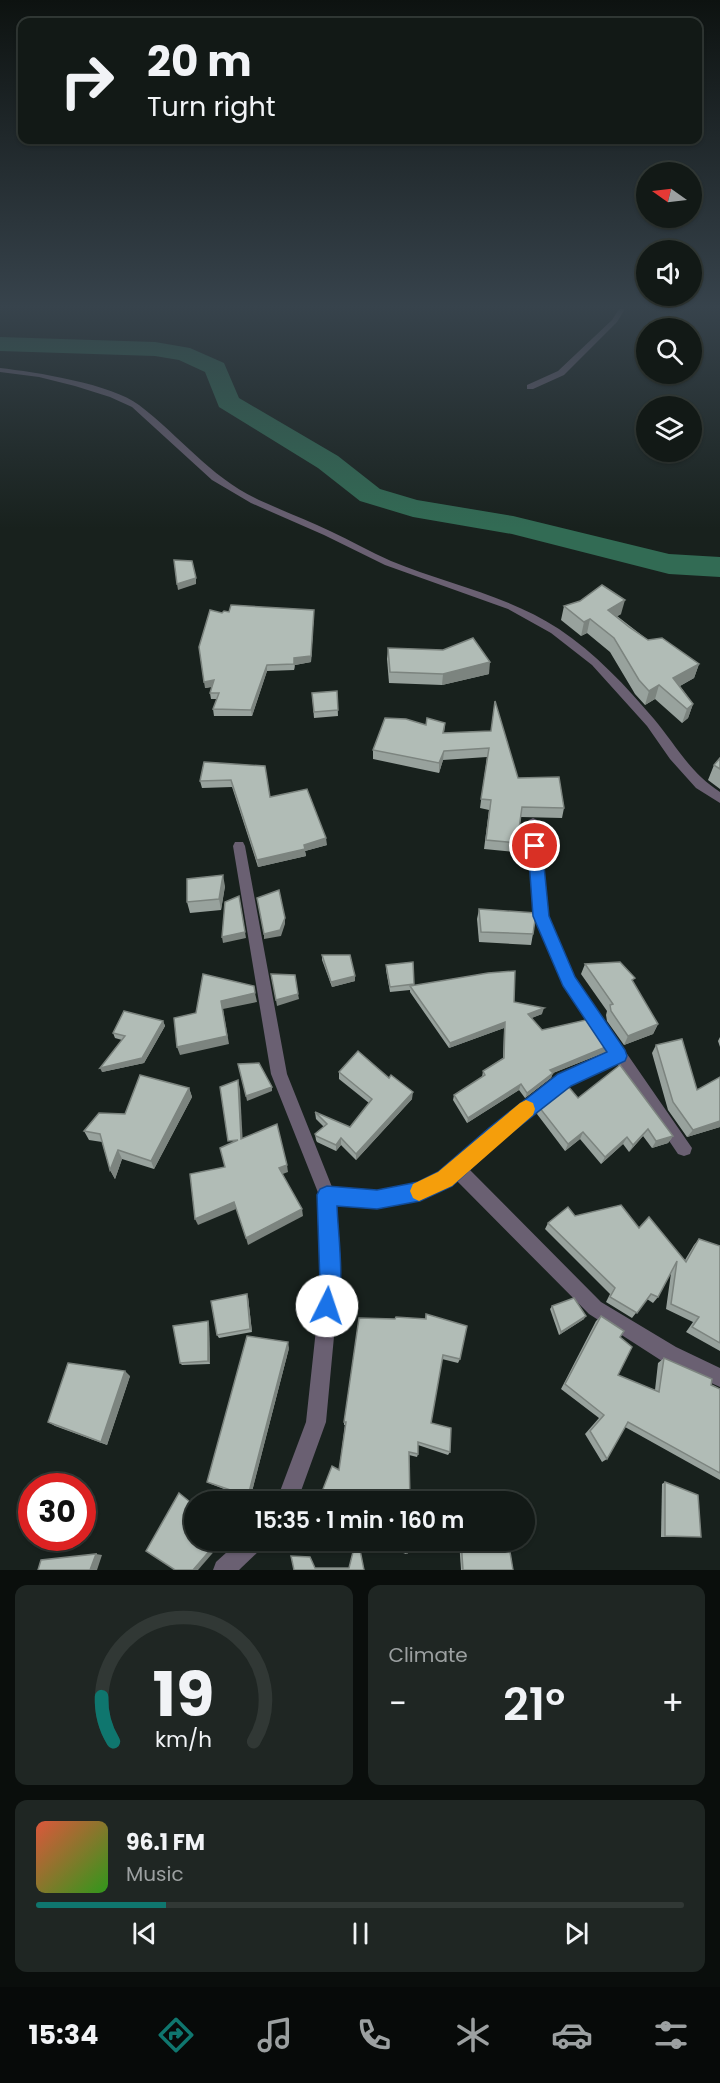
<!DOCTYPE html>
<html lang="en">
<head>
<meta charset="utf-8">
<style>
  body { margin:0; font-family:Poppins,sans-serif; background:#1f2623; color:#f1f3f6; height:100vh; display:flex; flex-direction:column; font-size:22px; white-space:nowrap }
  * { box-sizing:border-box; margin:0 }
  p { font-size:20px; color:#9ca0a1 }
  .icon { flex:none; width:33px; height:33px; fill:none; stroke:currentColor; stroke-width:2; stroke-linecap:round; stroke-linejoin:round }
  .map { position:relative; height:1570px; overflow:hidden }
  .drawer { display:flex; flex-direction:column; gap:15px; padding:15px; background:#0a0e0c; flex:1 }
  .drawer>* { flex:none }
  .hud { position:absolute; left:18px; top:18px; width:684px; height:126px; border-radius:12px; box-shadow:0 2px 4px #0004,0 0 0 2px #313835; background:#121916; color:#f1f3f6; overflow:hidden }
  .needle { width:39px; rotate:284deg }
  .tools { position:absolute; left:636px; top:162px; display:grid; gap:12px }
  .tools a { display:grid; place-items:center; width:66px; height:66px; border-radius:50%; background:#121916; box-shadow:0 2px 4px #0004,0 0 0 2px #313835; font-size:30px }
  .speed { position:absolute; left:18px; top:1473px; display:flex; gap:12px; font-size:30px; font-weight:700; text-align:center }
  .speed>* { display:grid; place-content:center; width:78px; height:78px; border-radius:50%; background:#121916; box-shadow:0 2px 4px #0004,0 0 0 2px #313835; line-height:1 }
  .speed .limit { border:9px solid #d22; background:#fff; color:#111 }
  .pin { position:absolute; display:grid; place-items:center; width:51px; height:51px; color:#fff; margin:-26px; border:3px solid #fff; border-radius:50%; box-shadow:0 2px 6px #0007 }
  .me { position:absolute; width:66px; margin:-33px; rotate:4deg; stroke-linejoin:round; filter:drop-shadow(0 0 4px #0008) }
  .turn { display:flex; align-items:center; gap:21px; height:126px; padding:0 30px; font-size:27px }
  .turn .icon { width:78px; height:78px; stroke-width:2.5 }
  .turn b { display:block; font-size:42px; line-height:51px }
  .big { font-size:45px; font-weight:600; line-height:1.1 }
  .drawer .widget { flex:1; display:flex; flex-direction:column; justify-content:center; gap:9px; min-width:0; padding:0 21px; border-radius:12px; background:#1f2623 }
  .drawer .dial { align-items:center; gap:0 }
  .dial svg { height:156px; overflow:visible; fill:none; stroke:#313835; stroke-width:7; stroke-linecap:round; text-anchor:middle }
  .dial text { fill:#f1f3f6; stroke:none }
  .song { display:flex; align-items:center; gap:18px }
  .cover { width:72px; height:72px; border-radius:9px; background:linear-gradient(135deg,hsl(10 70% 55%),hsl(110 70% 35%)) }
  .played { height:6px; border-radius:3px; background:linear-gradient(90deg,#0f766e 20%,#313835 20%) }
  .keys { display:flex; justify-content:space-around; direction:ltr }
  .heat { display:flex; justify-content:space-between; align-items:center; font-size:33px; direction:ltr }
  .drawer .tiles { flex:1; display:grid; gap:15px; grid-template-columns:1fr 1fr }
  .widget:last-child { grid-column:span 2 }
  .trip { position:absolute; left:184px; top:1491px; width:351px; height:60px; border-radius:30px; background:#121916; box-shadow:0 2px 4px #0004,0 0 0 2px #313835; font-weight:600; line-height:60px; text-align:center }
  .tab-bar { display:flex; height:96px; justify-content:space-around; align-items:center; background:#070a09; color:#9ca0a1 }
  .tab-bar .icon { width:42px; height:42px }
  .tab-bar .current { color:#0f766e }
  .tab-bar b { font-size:27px; color:#f1f3f6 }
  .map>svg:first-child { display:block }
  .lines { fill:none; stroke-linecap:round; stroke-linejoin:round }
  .river { fill:#326b54; fill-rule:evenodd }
  .minor { fill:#6a6072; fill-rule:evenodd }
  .wall { fill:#98a29d }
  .shaded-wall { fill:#7c847f }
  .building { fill:#b1bcb6; stroke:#7c847f; stroke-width:1.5 }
  .route { fill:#1a73e8; stroke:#114b97; stroke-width:1.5 }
  .slow { fill:#f59e0b }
</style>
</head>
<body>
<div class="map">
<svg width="720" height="1570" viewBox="0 0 720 1570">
  <rect width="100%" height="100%" fill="#18211d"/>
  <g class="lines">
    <polygon class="river" points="0,337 155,342 190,348 224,363 239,398 338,456 380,489 417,500 513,516 669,554 720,557 720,577 669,574 512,534 413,517 360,501 318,468 219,407 205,372 179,360 155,356 0,351"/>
    <g class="minor">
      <polygon points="619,309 625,309 617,322 564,375 533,389 527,389 527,385 558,371 612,320"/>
      <path d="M0,368c35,4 112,16 139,37 42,32 71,72 120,95 24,11 48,20 71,31 20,9 40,21 61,30 56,23 116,34 168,68 36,24 67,57 95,90 22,26 35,53 66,73v11l-24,-15 -26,-29 -23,-33 -55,-61 -41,-32 -43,-24 -123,-44 -61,-30 -73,-32 -39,-23 -80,-73 -22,-10 -35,-11 -36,-9 -39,-5z"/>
      <path d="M533,818l4,2 2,3 9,93 26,61 118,171 -2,6 -6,2 -6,-2 -61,-90 -48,21 -68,55 -32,29 132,133 75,45 44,21v19l-58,-26 -73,-47 -133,-134c-18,16 -54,26 -78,28 -14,1 -29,-2 -42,-4l3,79 -13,139 -29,80h-21l30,-80 15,-139 -2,-88 -48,-121 -38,-228 2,-4h8l2,4 42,228 45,113 45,5 42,-9 20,-10 50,-45 70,-53 50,-22 -46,-68 -29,-69 -7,-93 2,-3z"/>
      <polygon points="240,1540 266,1540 263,1547 239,1570 213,1570 216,1562"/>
    </g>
  </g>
  <g class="wall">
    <polygon points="564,606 621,614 617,616 648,640 699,664 694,678 680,686 693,704 688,718 682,723 655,699 645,705 635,694 610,652 587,633 581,636 561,620"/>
    <polygon points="314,610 311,662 295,665 294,670 267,671 252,716 214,716 213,709 217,699 211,699 210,693 212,687 205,688 222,613 229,612"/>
    <polygon points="388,648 489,674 442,685 389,683 387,659"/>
    <polygon points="337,691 338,716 314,718 312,693"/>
    <polygon points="445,723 444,733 491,731 518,778 564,808 562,818 521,817 515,852 484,849 489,810 480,808 487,757 443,760 439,773 373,759 373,750 426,725"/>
    <polygon points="720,758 720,789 708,780 714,765"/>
    <polygon points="204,762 270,797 327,845 305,851 306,856 258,867 232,787 202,788 200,781"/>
    <polygon points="225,886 221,910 190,913 187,902"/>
    <polygon points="479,909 533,934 531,945 479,942 477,919"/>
    <polygon points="322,955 355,981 332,987 322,960"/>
    <polygon points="413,962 414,986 514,1002 542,1014 531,1018 542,1030 608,1046 606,1052 553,1073 551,1078 525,1098 519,1090 467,1123 453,1100 454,1095 482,1077 483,1071 503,1058 504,1028 449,1048 410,992 410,990 390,992 386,970 386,965"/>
    <polygon points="585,964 633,982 658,1024 653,1034 624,1045 607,1021 606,1015 607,1011 581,974"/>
    <polygon points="163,1021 165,1026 144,1063 102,1072 122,1040 115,1038 113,1033"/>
    <polygon points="720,1037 720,1047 718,1041"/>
    <polygon points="656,1045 697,1090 720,1077 720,1127 687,1137 668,1110 652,1053"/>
    <polygon points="339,1072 412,1099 356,1160 341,1145 336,1151 317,1142 316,1140 315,1134 324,1127 316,1119 315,1112 350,1127 369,1103 339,1079"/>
    <polygon points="189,1088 192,1097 154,1169 122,1159 115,1179 110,1170 102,1142 89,1140 84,1131"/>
    <polygon points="578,1098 673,1136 668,1143 652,1148 643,1136 629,1152 623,1144 601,1164 580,1139 565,1151 537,1114 539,1107"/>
    <polygon points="575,1216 639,1228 685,1260 694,1245 699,1239 720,1246 720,1351 686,1332 693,1322 666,1309 671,1273 658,1297 653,1303 647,1299 632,1318 606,1302 610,1294 545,1229 548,1223"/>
    <polygon points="248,1297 252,1332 219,1338 217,1335"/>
    <polygon points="552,1306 584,1319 559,1335 550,1309"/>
    <polygon points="426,1314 460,1359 458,1363 442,1359 431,1423 450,1452 448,1455 418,1445 418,1454 417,1457 409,1455 339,1470 345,1425 344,1425 344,1422 425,1319"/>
    <polygon points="601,1316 620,1337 618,1375 655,1390 658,1363 664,1358 720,1389 720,1480 625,1427 607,1459 602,1462 585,1434 599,1418 561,1389 596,1321"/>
    <polygon points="208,1321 209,1324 210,1364 182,1365 180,1363"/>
    <polygon points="289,1348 250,1499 211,1484 207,1482"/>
    <polygon points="130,1376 107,1445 55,1426 48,1422"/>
    <polygon points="665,1482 701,1537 661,1537 662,1484"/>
    <polygon points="367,1540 407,1540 407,1553 406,1554"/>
    <polygon points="459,1540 508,1540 513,1570 461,1570"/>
  </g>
  <g class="shaded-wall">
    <polygon points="196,578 196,584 178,590 177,584"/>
    <polygon points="625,600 621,614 605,624 608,610"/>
    <polygon points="314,610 311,662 295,665 294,670 294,658"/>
    <polygon points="590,619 587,633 581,636 584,622"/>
    <polygon points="490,662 489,674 442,685 443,674"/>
    <polygon points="699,664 694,678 669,692 673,678"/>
    <polygon points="267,665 267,671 252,716 251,710"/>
    <polygon points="214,680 215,686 205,688 204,682"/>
    <polygon points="659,685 655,699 645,705 649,691"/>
    <polygon points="693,704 688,718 682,723 687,709"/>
    <polygon points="444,751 443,760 439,773 439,763"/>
    <polygon points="326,838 327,845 305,851 306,856 258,867 257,860"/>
    <polygon points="223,875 225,886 221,910 219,899"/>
    <polygon points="285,918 285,924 281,936 264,939 264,934"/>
    <polygon points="245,932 246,938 223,943 222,937"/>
    <polygon points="355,976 355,981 332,987 331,982"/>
    <polygon points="255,993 257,1002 223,1009 229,1044 180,1055 177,1047 221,1001"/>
    <polygon points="298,994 299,999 277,1006 276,1000"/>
    <polygon points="544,1008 542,1014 527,1020 528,1014"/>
    <polygon points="163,1021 165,1026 144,1063 102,1072 100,1068"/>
    <polygon points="505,1022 504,1028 449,1048 450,1043"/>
    <polygon points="658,1024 653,1034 624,1045 628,1036"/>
    <polygon points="608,1046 606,1052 553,1073 551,1078 525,1098 527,1093 550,1070"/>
    <polygon points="238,1080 240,1089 243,1146 241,1139"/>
    <polygon points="521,1084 519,1090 467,1123 468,1118"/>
    <polygon points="272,1087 272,1091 247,1101 246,1096"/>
    <polygon points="189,1088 192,1097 154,1169 151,1161"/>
    <polygon points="413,1092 412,1099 356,1160 356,1154"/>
    <polygon points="720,1121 720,1127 687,1137 693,1130"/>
    <polygon points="648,1129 643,1136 629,1152 633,1145"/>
    <polygon points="583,1132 580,1139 565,1151 568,1144"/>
    <polygon points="673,1136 668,1143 652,1148 656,1141"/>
    <polygon points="627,1137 623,1144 601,1164 605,1157"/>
    <polygon points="341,1138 341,1145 336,1151 336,1145"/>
    <polygon points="118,1150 122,1159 115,1179 110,1170"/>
    <polygon points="287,1165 288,1172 280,1175 279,1168"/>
    <polygon points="234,1202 236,1209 198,1225 195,1219"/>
    <polygon points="302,1209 303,1216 248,1245 246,1238"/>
    <polygon points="247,1294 248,1297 252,1332 250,1329"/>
    <polygon points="586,1316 584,1319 559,1335 561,1332"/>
    <polygon points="208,1321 209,1324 210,1364 208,1361"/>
    <polygon points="288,1342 289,1348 250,1499 248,1496"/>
    <polygon points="125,1371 130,1376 107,1445 101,1442"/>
    <polygon points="219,1540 224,1540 198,1570 193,1570"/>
    <polygon points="96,1554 102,1555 97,1570 90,1570"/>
  </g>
  <g class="building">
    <polygon points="174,560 192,561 196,578 177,584"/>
    <polygon points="602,585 625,600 608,610 629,627 648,640 662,638 699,664 673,678 693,704 687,709 659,685 649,691 639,680 614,638 590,619 584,622 564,606 580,601"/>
    <polygon points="231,605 314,610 311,656 294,658 294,664 267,665 251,710 213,709 219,693 210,693 214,680 204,682 199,647 210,610 222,613 224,611 229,612"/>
    <polygon points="473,638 490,662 443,674 390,672 388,648 443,650"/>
    <polygon points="337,691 338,710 314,712 312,693"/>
    <polygon points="495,701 518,778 559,777 564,808 522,807 517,843 486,840 491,800 481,799 489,748 444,751 439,763 373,750 385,718 406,719 426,725 427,718 445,723 443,733 491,731"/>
    <polygon points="720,758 720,769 714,765"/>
    <polygon points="204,762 265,766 270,797 307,789 326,838 304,845 305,849 257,860 231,780 200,781"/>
    <polygon points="223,875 219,899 187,902 187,879"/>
    <polygon points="279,890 285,918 280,930 264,934 257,898"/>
    <polygon points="239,896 245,932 222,937 225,902"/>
    <polygon points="479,909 536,913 533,934 481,932"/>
    <polygon points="322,955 350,955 355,976 331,982"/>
    <polygon points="413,962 414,984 390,987 386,965"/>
    <polygon points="620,962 635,978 632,980 658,1024 628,1036 611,1011 610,1005 613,1004 585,964"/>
    <polygon points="515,971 514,1002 544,1008 528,1014 542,1030 590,1019 608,1046 550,1070 553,1073 527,1093 521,1084 468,1118 454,1095 485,1075 483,1071 504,1058 505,1022 450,1043 410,986 488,973"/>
    <polygon points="203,974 254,986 255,993 221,1001 227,1036 177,1047 174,1018 196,1013"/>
    <polygon points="271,974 295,975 298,994 276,1000"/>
    <polygon points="124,1011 163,1021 142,1058 100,1068 125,1036 113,1033"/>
    <polygon points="682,1039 697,1090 720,1077 720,1121 693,1130 673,1102 656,1045"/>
    <polygon points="358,1051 389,1078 391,1075 413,1092 356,1154 341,1138 336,1145 316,1136 315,1134 327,1124 315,1112 350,1127 372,1099 339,1072"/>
    <polygon points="259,1063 272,1087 246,1096 238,1064"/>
    <polygon points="620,1065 673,1136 656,1141 648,1129 633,1145 627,1137 605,1157 583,1132 568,1144 539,1107 567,1085 578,1098"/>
    <polygon points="140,1075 189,1088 151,1161 118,1150 110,1170 100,1134 84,1131 99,1113 125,1114"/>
    <polygon points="238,1080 241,1139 277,1124 287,1165 279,1168 302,1209 246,1238 234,1202 195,1219 190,1174 225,1167 220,1148 238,1140 228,1141 220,1087"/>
    <polygon points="621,1205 639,1228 649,1217 686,1262 699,1239 720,1246 720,1343 692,1327 699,1317 671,1304 677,1261 658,1297 651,1294 637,1313 610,1297 615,1288 548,1223 568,1207 575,1216"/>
    <polygon points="247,1294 250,1329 217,1335 211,1301"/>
    <polygon points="574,1298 586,1316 561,1332 552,1306"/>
    <polygon points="426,1314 467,1326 460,1359 443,1355 431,1423 451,1428 450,1452 418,1442 418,1454 409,1452 410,1502 318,1502 332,1466 339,1470 346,1422 344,1422 359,1318 395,1319 396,1317 426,1319"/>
    <polygon points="601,1316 624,1331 620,1337 632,1347 618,1375 659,1392 664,1358 712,1379 711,1385 720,1389 720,1473 628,1422 607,1459 590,1431 604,1415 565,1384"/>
    <polygon points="208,1321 208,1361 180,1363 173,1326"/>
    <polygon points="247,1336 288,1342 248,1496 207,1482"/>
    <polygon points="68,1363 125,1371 101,1442 48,1422"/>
    <polygon points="665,1482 698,1495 701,1537 665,1536"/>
    <polygon points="179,1493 195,1506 195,1540 219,1540 193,1570 175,1570 146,1551"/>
    <polygon points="458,1496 502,1500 502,1502 459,1502"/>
    <polygon points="356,1540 358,1540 364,1570 294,1570 291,1556 310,1557 315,1568 349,1568"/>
    <polygon points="370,1540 407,1540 407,1553"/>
    <polygon points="461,1540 508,1540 513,1570 463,1570"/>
    <polygon points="96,1554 90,1570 38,1570 41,1560"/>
  </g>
  <linearGradient id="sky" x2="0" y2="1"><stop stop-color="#0d1210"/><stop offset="0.58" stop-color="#37434c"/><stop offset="1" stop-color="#37434c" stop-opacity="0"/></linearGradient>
  <rect width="720" height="529" fill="url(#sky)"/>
  <path class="route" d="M535,840l5,2 2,4 7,70 26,61 50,73 2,6 -2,5 -54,25 -69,54 -50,46 -32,15 -43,8 -40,-3c1,30 9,80 -2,108l-8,3 -7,-3 -3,-8 3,-23 -3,-88 3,-6 7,-3 50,4 41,-8 20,-10 51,-44 69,-54 49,-22 -44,-66 -30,-70 -5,-70 2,-4z"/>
  <polygon class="slow" points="526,1100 533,1103 535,1109 533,1115 452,1186 419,1201 413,1198 410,1191 413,1184 438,1172 520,1103"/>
</svg>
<div class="tools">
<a><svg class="needle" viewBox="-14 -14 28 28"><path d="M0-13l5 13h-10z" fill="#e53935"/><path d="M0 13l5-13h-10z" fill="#9ca0a1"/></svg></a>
<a><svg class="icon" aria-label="sound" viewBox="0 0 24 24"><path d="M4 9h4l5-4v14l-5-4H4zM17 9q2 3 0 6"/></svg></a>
<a><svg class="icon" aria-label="search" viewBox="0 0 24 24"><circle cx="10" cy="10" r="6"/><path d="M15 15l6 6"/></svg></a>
<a><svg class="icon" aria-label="layers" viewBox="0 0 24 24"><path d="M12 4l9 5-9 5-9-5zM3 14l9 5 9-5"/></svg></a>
</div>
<div class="speed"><div class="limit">30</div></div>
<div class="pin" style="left:535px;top:846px;background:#d93025"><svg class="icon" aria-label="arrive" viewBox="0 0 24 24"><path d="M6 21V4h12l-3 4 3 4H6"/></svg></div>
<svg class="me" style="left:327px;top:1306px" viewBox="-20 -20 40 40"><circle r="19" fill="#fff"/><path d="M0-13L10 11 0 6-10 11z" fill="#1a73e8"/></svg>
<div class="trip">15:35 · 1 min · 160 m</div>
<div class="hud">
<div class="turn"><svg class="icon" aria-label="right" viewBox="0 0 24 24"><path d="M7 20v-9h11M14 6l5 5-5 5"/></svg><div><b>20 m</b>Turn right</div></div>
</div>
</div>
<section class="drawer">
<div class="tiles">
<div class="widget dial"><svg viewBox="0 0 100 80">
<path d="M14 69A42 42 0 1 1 86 69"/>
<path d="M14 69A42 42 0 0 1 8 46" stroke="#0f766e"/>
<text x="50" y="56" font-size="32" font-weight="700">19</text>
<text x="50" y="72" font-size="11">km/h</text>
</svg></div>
<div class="widget"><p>Climate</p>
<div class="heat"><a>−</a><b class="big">21°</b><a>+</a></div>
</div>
<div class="widget">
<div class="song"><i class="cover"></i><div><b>96.1 FM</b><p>Music</p></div></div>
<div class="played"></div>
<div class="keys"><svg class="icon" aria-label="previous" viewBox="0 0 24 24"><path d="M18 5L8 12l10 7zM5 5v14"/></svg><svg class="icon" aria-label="pause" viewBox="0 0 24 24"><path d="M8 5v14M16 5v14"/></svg><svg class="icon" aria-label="next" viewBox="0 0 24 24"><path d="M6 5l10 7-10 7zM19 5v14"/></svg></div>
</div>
</div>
</section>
<nav class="tab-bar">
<b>15:34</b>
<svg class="icon current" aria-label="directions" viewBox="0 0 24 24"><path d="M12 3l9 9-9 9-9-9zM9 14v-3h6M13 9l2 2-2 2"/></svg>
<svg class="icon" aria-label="music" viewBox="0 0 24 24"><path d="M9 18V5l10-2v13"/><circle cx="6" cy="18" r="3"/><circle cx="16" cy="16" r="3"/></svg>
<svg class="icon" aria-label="phone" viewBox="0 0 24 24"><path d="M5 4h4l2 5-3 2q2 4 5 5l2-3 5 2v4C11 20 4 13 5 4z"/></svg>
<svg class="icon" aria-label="climate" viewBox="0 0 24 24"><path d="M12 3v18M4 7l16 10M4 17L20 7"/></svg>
<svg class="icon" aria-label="car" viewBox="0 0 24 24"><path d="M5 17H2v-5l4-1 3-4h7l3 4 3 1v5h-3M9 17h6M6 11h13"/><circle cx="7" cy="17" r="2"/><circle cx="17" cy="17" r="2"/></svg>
<svg class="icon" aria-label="filters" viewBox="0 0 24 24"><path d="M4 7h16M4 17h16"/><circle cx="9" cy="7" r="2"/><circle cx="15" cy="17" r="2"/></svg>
</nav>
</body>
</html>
